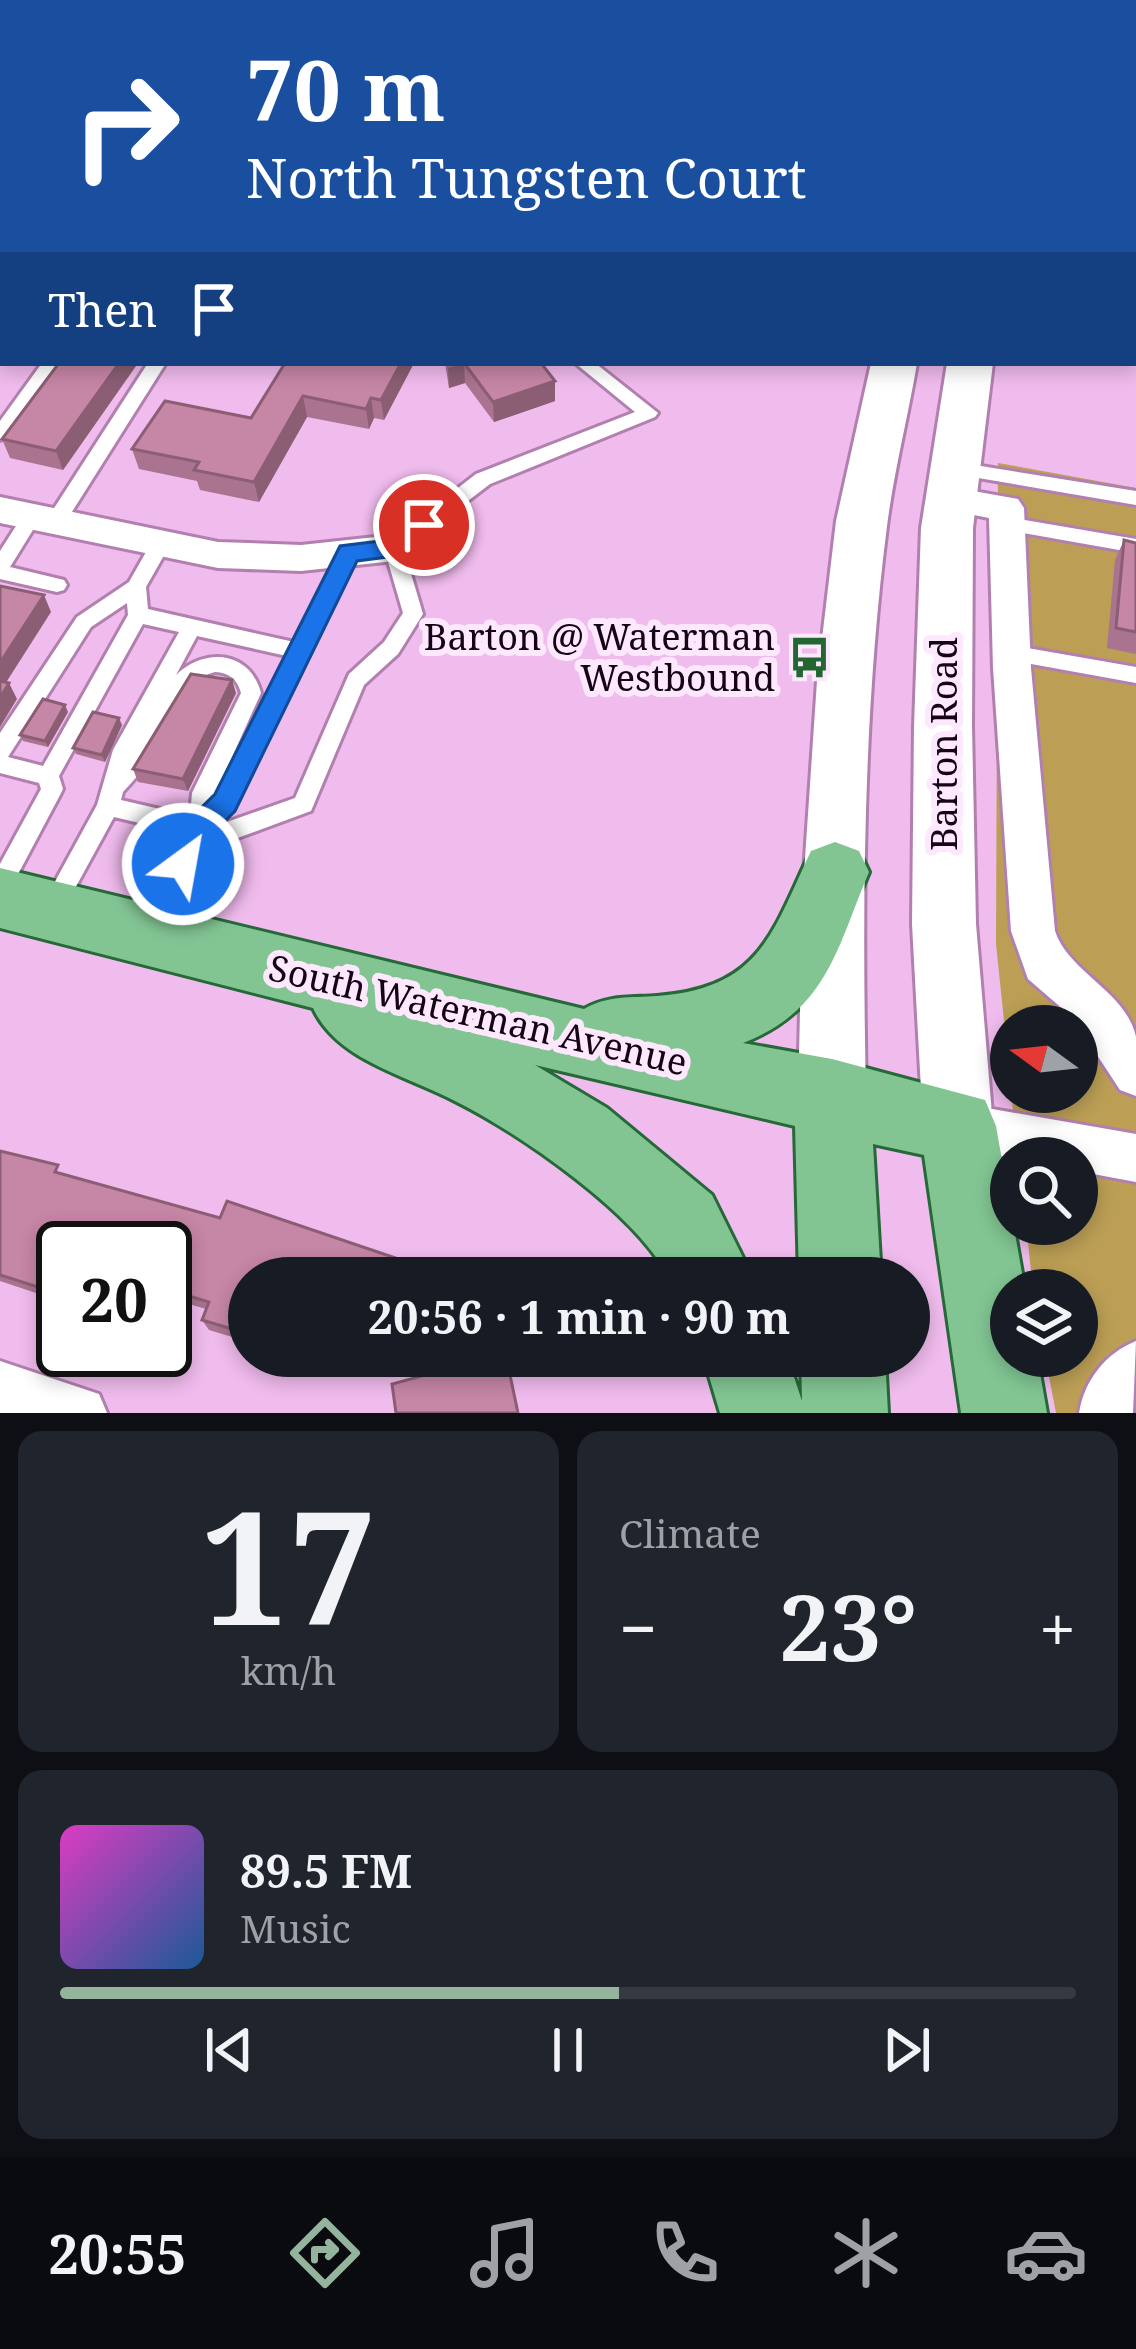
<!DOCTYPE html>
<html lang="en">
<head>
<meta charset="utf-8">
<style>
  body { margin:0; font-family:"Noto Serif",serif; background:#20242c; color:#f1f3f6; height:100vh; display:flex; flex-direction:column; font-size:45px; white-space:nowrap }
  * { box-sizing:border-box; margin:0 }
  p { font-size:39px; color:#9ea1a6 }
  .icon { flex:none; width:66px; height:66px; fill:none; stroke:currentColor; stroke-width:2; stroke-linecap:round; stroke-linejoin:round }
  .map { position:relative; height:1413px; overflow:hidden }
  .details { display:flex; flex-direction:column; gap:18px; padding:18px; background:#0d0f14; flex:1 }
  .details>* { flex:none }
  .top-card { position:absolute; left:0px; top:0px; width:1137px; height:366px; box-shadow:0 6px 18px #0003; background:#1a4fa0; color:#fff; overflow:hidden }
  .needle { width:78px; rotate:285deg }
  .tools { position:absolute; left:990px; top:1005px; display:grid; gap:24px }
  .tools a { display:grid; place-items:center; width:108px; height:108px; border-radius:50%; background:#171b24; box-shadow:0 6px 18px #0003; font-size:60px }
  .speed { position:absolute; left:36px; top:1221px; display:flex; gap:24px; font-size:60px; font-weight:700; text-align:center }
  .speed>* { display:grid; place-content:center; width:156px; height:156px; border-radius:50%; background:#171b24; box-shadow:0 6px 18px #0003; line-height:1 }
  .speed .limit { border:6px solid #111; border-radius:18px; background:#fff; color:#111 }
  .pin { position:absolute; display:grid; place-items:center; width:102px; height:102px; color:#fff; margin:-51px; border:6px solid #fff; border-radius:50%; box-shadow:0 3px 12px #0007 }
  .me { position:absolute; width:132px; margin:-66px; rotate:32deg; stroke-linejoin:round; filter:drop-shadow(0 0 9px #0008) }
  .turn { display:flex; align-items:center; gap:42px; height:252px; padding:0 48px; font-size:54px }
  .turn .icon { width:156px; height:156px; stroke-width:2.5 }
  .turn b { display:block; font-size:84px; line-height:102px }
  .then { display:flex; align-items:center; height:114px; padding:0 48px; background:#0003; gap:24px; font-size:45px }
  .big { font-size:90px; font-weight:700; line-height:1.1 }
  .details .widget { flex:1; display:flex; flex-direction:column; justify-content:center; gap:18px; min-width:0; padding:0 42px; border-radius:24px; background:#20242c }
  .details .dial { align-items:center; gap:0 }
  .dial b { font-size:156px; line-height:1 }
  .song { display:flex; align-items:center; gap:36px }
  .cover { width:144px; height:144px; border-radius:18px; background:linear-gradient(135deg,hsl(310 70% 55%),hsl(210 70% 35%)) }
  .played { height:12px; border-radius:6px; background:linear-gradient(90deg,#94b49e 55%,#363941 55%) }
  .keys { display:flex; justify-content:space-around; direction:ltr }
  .heat { display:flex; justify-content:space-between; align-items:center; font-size:66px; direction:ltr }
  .details .tiles { flex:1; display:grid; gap:18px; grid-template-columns:1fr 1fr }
  .widget:last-child { grid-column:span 2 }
  .trip { position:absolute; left:228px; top:1257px; width:702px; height:120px; border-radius:60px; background:#171b24; box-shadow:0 6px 18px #0003; font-weight:700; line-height:120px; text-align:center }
  .menu { display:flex; height:192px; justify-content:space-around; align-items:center; background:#090b0e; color:#9ea1a6 }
  .menu .icon { width:84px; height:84px }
  .menu .active { color:#94b49e }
  .menu b { font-size:54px; color:#f1f3f6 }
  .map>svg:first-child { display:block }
  .green { fill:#bc9f55 }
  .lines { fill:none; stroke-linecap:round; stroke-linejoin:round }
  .service-casing { stroke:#b280af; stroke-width:6 }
  .minor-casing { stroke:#b280af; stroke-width:6 }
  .secondary-casing { stroke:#b280af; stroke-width:6 }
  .primary-casing { stroke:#256938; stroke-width:6 }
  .service { fill:#fff; fill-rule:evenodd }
  .minor { fill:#fff; fill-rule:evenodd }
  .secondary { fill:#fff; fill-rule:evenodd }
  .primary { fill:#82c593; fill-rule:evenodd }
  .wall { fill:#aa738f }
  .shaded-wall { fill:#8b5e74 }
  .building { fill:#c686a6; stroke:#8b5e74; stroke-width:3 }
  .route { fill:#1a73e8; stroke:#114b97; stroke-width:3 }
  .labels { text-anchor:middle; stroke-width:12; stroke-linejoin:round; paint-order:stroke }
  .poi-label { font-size:36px; fill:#150415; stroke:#fee8fd; text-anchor:end }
  .street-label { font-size:36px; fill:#150415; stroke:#fee8fd }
</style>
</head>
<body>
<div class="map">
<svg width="1136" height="1413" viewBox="0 0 1136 1413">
  <rect width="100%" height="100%" fill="#f0bbed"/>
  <polygon class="green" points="998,463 1136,488 1136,1413 1056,1413 1045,1356 1077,1356 1077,1290 1033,1290 1026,1224 1077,1224 1077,1158 1018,1158 1011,1092 1077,1092 1077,1026 1011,1026 1011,1088 996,944"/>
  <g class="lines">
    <defs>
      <g id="service">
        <polygon points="293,0 312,0 315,3 296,3"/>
        <rect x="0" y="71" width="3" height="9"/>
        <rect x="1134" y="205" width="2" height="10"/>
        <polygon points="42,363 60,363 6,438 0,440 0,421"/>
        <polygon points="148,363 166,363 63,526 49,526 47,521 49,516"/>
        <path d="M575,363h20l63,50 -3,4 -165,67 -86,66 19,64 -25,40 -34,31 -53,126 -87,32 -18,-5 -46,99 -8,3 -8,-3 -4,-7 46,-96 -72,-17 -52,95 -8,3 -8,-3 -4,-7 4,-7 51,-93 16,-55 66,-118 -36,-8 -84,152 4,13 -3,6 -52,98 -8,3v-32l41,-75 -2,-6 -39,-10v-40l77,-116 52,-35 25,-44 7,-2 10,7 -25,44 2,22 146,33 47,-94 7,-2 10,7 -125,256 -13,13 4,1 71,-25 54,-124 35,-32 19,-29 -19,-65 3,-5 89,-69 159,-62zM127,603l1,12 -85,151 -35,-9 83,-130zM197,636l90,20 -74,143 48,-106c-11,-42 -56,-46 -85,-18zM215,672c15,1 22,7 26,21l-49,100 -2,23 -69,-16 2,-8c11,-12 22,-24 30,-38 18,-28 26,-74 62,-82z"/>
        <polygon points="956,462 1136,491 1136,505 949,473 947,468"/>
        <polygon points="32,510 41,517 10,567 64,580 67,585 64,590 57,592 0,579 0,551 25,512"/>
        <polygon points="1007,517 1136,539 1136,553 1000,529 997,524 1000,519"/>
        <polygon points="1011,645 1136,667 1136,683 1004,659 1001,653"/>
      </g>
      <g id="minor">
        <polygon points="3,97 3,116 0,117 0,98"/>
        <path d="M951,487l67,12 6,9 7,160 24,263c14,42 71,60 81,106 0,18 0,41 0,59l-16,-6 -48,-73 -44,-38 -17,-48 -18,-263 -4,-150 -50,-10 -5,-9 5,-9z"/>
        <polygon points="0,497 218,542 301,545 394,535 407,539 412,548 407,557 394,561 301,571 218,568 0,523"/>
        <polygon points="958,1103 1136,1134 1136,1182 1077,1171 1077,1158 1011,1159 941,1142 934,1126 941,1110"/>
        <path d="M1136,1341l-3,72h-54c5,-33 27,-60 57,-72z"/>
        <polygon points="0,1361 99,1394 107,1413 0,1413"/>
      </g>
      <g id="secondary">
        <rect x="1000" y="0" width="36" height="3"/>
        <path d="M871,363h46c-9,54 -23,108 -30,163 -24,188 -25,380 -21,569l-10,23 -24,10 -24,-10 -10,-23 5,-207 14,-207 19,-160z"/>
        <polygon points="947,363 993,363 973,528 972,726 976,924 993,1126 983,1150 958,1160 933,1150 923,1126 912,924 914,726 921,528"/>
      </g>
      <g id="primary">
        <path d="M835,842l24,9 10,21c-32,75 -41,138 -126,171l89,16 153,41 11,26 29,164h-14v66h26l10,57h-86l-37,-258 -51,-11 8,134h-82l-4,-152 -260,-61 72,43 105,87 41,83h-84c-32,-64 -147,-143 -212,-176 -48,-26 -120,-41 -144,-94l-313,-80v-60l584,141c24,-14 47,-11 73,-13 104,-8 115,-63 154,-145z"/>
        <polygon points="703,1356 787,1356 802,1401 801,1356 885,1356 888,1413 720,1413"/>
      </g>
    </defs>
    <use href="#service" class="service-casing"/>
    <use href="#minor" class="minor-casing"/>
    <use href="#secondary" class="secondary-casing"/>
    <use href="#primary" class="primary-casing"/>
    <use href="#service" class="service"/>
    <use href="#minor" class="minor"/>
    <use href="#secondary" class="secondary"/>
    <use href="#primary" class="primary"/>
  </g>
  <g class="wall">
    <polygon points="428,0 454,0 452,3 439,3"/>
    <polygon points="455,0 508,0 505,3 455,3"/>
    <polygon points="638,0 713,0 712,3 647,3 638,2"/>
    <polygon points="59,363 138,363 63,470 10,458 2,439"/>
    <polygon points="285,363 414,363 384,420 374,418 369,429 307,417 259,502 200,490 197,481 139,469 132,449 251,418"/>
    <polygon points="445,363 541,363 555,381 555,401 494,422 465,383 449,388"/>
    <polygon points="1124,540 1136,543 1136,654 1107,648 1115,560"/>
    <polygon points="236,693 188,791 138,782 133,769"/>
    <polygon points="68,712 48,747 23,741 20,735"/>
    <polygon points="122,725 105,762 76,754 73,748"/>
    <polygon points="0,1151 66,1175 220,1218 422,1267 425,1277 249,1278 249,1342 209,1330 202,1320 206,1309 165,1297 165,1248 63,1248 63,1302 0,1281"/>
    <polygon points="340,1356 397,1356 391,1375"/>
  </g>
  <g class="shaded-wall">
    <polygon points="22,0 42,0 39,3 19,3"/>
    <polygon points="3,320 3,348 0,352 0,324"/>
    <polygon points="119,363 138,363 63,470 56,451"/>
    <polygon points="401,363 414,363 384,420 381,400"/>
    <polygon points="464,363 465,383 449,388 448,368"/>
    <polygon points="555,381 555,401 494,422 493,402"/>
    <polygon points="303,396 307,417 259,502 254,482"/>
    <polygon points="371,398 374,418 369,429 366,409"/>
    <polygon points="44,595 51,612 0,692 0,663"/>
    <polygon points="232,680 236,693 188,791 183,779"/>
    <polygon points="9,683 17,699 0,727 0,698"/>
    <polygon points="65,705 68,712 48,747 45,741"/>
    <polygon points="119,718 122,725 105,762 102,755"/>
    <polygon points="391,1356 397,1356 391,1375 387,1366"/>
  </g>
  <g class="building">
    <polygon points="0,0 22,0 19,3 0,3"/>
    <polygon points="125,0 266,0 264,3 123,3"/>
    <polygon points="815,0 910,0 909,3 814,3"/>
    <polygon points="3,137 3,320 0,324 0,140"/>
    <polygon points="1134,145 1136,146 1136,173 1134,173"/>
    <polygon points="59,363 119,363 56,451 2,439"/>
    <polygon points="285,363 401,363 381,400 371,398 366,409 303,396 254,482 194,470 199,462 132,449 165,401 251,418"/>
    <polygon points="464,363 541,363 555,381 493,402"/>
    <polygon points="1124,540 1136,543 1136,632 1116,628"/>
    <polygon points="0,586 44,595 0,663"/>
    <polygon points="191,674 232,680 183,779 133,769"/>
    <polygon points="0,681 9,683 0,698"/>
    <polygon points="43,699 65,705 45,741 20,735"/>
    <polygon points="93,712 119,718 102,755 73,748"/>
    <polygon points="0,1151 58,1165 55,1172 220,1218 227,1201 422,1267 418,1278 249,1278 249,1334 202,1320 209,1302 165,1289 165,1248 63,1248 63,1295 0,1275"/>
    <polygon points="360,1356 391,1356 387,1366"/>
    <polygon points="495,1356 506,1356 518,1413 396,1413 392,1384"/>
  </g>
  <polygon class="route" points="424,516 436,525 403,555 357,561 235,811 210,836 193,873 183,876 173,873 168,864 190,819 215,794 340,546 388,540"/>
  <defs>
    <symbol id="bus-bare" viewBox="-9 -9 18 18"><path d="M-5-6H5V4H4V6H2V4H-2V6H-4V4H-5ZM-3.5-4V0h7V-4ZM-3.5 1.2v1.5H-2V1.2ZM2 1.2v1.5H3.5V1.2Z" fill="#226732" stroke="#fee8fd" stroke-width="2.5" paint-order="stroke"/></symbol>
  </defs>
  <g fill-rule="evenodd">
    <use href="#bus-bare" x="780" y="628" width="59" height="59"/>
  </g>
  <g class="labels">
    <g class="poi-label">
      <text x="775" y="650">Barton @ Waterman<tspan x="775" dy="41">Westbound</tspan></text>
    </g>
    <g class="street-label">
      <text transform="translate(944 744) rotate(-90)" y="13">Barton Road</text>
      <text transform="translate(478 1015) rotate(13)" y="13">South Waterman Avenue</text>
    </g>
  </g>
</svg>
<div class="tools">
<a><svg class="needle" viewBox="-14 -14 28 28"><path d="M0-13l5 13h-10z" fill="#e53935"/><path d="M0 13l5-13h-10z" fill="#9ea1a6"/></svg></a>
<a><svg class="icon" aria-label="search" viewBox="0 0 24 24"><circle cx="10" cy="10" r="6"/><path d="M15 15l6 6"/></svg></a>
<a><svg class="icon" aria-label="layers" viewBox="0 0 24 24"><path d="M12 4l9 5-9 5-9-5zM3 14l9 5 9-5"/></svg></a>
</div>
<div class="speed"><div class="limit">20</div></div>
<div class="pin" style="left:424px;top:525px;background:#d93025"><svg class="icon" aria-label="arrive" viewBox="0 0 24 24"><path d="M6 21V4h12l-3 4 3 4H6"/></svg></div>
<svg class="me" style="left:183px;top:864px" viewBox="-20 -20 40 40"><circle r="17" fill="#1a73e8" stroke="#fff" stroke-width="3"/><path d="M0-11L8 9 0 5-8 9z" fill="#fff"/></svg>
<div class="trip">20:56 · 1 min · 90 m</div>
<div class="top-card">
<div class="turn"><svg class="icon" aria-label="right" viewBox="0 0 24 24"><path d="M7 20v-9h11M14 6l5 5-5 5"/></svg><div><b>70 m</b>North Tungsten Court</div></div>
<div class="then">Then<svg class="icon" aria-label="arrive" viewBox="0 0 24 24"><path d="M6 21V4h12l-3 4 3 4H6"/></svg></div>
</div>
</div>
<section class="details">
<div class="tiles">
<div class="widget dial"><b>17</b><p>km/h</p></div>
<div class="widget"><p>Climate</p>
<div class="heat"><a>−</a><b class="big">23°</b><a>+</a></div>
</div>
<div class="widget">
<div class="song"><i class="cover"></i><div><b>89.5 FM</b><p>Music</p></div></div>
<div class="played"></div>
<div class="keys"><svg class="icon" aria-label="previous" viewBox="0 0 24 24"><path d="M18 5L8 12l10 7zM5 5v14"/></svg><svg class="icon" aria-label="pause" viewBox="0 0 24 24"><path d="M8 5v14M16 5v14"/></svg><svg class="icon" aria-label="next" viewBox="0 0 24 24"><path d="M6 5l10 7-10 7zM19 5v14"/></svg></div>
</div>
</div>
</section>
<nav class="menu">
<b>20:55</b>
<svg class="icon active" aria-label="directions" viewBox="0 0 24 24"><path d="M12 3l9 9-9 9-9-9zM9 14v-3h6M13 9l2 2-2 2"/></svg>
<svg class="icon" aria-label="music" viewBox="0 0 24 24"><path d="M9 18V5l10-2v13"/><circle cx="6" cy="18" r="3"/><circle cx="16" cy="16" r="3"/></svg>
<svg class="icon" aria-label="phone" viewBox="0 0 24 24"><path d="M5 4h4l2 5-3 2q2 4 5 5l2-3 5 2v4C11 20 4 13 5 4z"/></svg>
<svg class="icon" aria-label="climate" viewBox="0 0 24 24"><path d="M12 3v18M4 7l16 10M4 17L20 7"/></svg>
<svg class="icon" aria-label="car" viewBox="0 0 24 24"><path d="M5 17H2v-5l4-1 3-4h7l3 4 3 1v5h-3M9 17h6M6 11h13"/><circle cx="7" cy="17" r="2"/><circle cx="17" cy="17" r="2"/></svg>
</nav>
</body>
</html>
